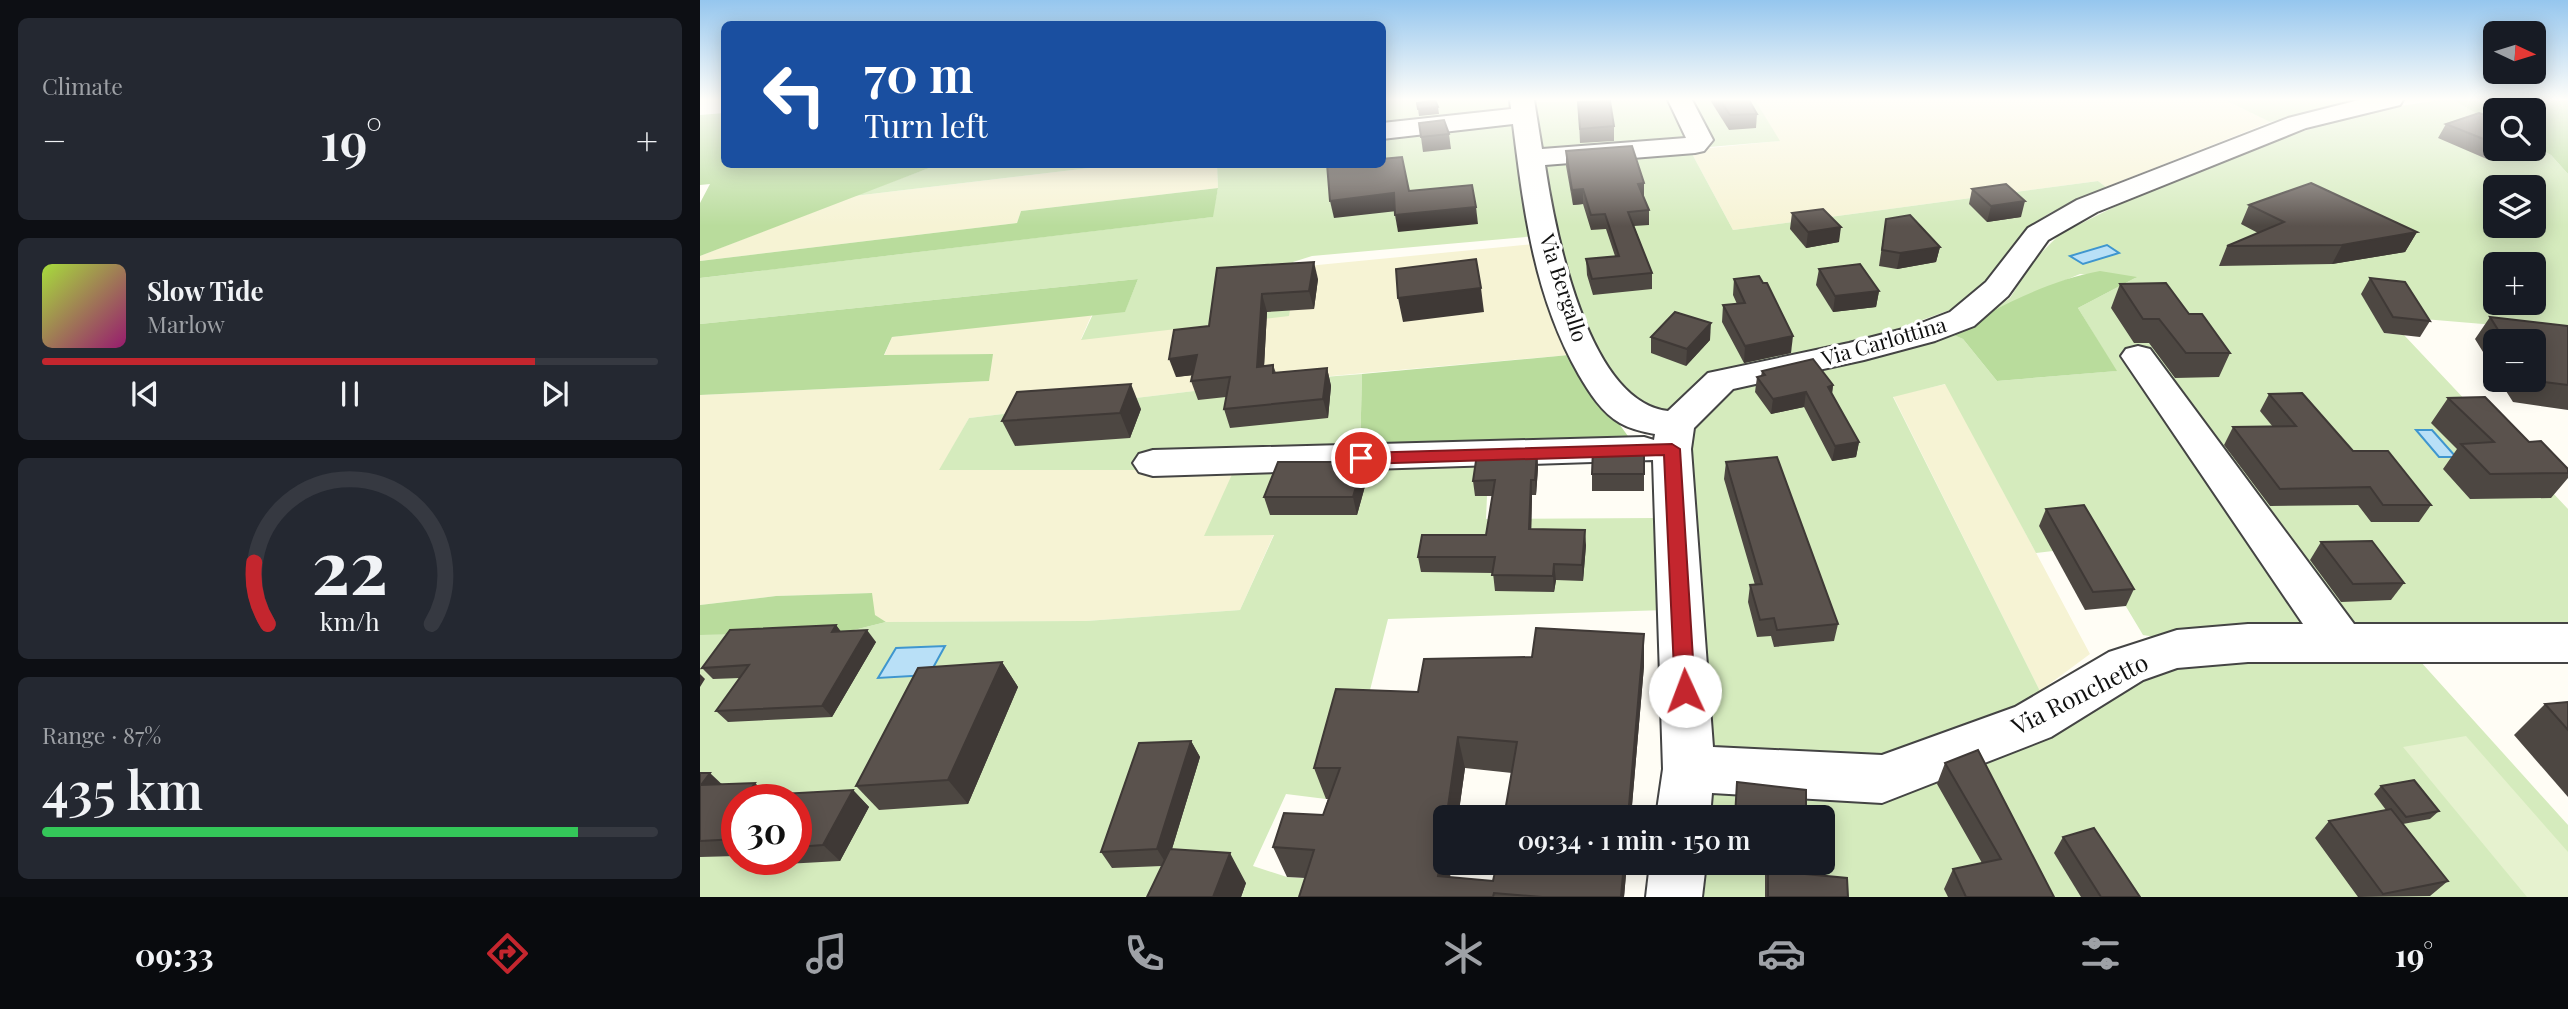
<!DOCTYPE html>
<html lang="en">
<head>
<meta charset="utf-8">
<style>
  body { margin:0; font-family:"Playfair Display",serif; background:#242831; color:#f1f3f6; height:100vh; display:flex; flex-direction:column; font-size:26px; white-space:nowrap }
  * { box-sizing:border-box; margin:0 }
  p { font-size:23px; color:#9ea1a6 }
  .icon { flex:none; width:38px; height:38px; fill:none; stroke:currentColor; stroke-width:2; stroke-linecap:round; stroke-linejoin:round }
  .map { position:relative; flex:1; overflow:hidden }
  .details { display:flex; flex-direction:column; gap:18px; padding:18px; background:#0d0f14; width:700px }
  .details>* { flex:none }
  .top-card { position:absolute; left:21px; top:21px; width:665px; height:147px; border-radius:10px; box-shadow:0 4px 18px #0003; background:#1a4fa0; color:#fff; overflow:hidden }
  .needle { width:46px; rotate:94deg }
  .controls { position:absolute; left:1783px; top:21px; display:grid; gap:14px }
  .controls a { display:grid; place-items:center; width:63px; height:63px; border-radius:10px; background:#171b24; box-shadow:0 4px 18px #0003; font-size:35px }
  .speed { position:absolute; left:21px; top:784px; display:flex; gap:14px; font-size:35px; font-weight:700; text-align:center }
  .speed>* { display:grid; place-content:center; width:91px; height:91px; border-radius:50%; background:#171b24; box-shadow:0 4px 18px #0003; line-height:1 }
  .speed .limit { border:10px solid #d22; background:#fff; color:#111 }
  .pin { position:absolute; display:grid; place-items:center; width:60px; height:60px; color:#fff; margin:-30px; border:4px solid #fff; border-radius:50%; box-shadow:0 2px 7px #0007 }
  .me { position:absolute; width:77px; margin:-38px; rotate:358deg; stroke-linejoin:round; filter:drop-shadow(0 0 5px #0008) }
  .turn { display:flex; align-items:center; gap:24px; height:147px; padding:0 28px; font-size:32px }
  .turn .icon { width:91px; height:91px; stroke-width:2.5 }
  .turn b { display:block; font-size:49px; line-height:60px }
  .big { font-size:52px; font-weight:600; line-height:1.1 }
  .details .tile { flex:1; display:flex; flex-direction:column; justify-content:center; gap:10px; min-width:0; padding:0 24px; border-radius:10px; background:#242831 }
  .details .dial { align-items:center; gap:0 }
  .dial svg { height:182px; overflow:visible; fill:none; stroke:#363941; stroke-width:7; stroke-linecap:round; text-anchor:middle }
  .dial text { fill:#f1f3f6; stroke:none }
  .song { display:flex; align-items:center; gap:21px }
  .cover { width:84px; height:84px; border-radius:10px; background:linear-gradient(135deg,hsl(80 70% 55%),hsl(320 70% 35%)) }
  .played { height:7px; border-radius:4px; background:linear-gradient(90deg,#c4262e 80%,#363941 80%) }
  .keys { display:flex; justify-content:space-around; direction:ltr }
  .heat { display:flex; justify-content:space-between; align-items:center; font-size:38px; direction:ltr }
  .charge { height:10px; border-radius:5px; background:linear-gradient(90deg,#34c759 87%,#363941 0) }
  .trip { position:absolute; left:733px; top:805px; width:402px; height:70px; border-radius:10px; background:#171b24; box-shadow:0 4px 18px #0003; font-weight:600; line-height:70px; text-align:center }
  .tab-bar { display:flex; height:112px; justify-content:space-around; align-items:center; background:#090b0e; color:#9ea1a6 }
  .tab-bar .icon { width:49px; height:49px }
  .tab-bar .current { color:#c4262e }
  .tab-bar b { font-size:32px; color:#f1f3f6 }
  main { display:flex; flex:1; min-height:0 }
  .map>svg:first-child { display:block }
  .farmland { fill:#f6f3d4 }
  .green { fill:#d5ebbd; fill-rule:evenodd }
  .forest { fill:#b9dc9c }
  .pitch { fill:#e6f2cf }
  .water { fill:#b9e0f7; stroke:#3f96cf; stroke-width:2 }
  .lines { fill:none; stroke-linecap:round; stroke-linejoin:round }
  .minor-casing { stroke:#444; stroke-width:4 }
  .minor { fill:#fff; fill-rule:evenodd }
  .wall { fill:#4d4742 }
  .shaded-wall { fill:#3f3936 }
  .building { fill:#5a524d; stroke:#3f3936; stroke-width:2 }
  .route { fill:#c4262e; stroke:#7f191e; stroke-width:2 }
  .labels { text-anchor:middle; stroke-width:7; stroke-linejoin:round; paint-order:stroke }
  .street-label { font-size:21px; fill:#111; stroke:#fff }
  .near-street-label { font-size:24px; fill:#111; stroke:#fff }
</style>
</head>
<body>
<main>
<section class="details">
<div class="tile"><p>Climate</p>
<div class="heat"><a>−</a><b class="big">19°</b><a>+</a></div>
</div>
<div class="tile">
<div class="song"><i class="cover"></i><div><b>Slow Tide</b><p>Marlow</p></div></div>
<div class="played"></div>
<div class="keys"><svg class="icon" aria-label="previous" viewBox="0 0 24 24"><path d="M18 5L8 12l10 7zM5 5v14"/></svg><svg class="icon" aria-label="pause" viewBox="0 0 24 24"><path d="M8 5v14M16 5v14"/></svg><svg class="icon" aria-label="next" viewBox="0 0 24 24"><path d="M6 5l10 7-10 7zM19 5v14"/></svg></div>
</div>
<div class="tile dial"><svg viewBox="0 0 100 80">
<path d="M14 69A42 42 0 1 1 86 69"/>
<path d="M14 69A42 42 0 0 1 8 42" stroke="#c4262e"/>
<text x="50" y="56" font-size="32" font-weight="700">22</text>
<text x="50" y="72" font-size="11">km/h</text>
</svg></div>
<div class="tile"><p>Range · 87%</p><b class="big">435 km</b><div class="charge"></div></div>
</section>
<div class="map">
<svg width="1868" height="897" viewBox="0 0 1868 897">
  <rect width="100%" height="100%" fill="#fffdf5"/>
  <g class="farmland">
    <polygon points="1055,100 1525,100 1570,122 1406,187 1398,181 1033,230 990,150 1079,141"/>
    <polygon points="415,165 517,165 518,188 321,211 317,223 0,261 0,256 154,196"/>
    <polygon points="834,244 869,355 586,380 269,418 240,470 534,470 574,534 540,610 386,621 186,622 174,615 171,593 76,596 0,605 0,395 288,381 292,354 184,356 192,337 392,314 381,339 597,267"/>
    <polygon points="1246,384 1390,654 1340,691 1193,396"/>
  </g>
  <g class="green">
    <polygon points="683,100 814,100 836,236 612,256 593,262 597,267 589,316 381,340 393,314 425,311 438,279 0,324 0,278 512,217 518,188 517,165 682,164"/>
    <polygon points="973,100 993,139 841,150 828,102"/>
    <polygon points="986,100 1055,100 1080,141 1009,147"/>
    <polygon points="1525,100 1667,100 1570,122"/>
    <path d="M1740,100h13l42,24 1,25h38v-3l17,9 17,19v162l-4,-5 -152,-13 -29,15 21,2 164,174v122l-250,2 -157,5 -18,-3 -67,-112 -23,28 -17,2 -91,-169 -52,13 147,294 -30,29 -122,39 -153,-2 -24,-11 -26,-280 8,-42 36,-32 28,-11 192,-48 14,6 34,42 119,-10 -38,-63 57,-30 -55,-4 -91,38 21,-14 23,-37 27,-27 58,-29 96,-44 92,-31 74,-21zM1796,187h38v39h-38zM1796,264h38v39h-38z"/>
    <polygon points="990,150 1033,230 1398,181 1406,187 1350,213 1326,228 1282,290 1261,306 1161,342 1019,379 965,413 929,405 873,310 841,160"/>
    <polygon points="237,165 237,164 415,165 154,196"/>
    <path d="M662,374l-2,80 120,7 -4,35h11l-1,23 170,-1 10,92 -278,9 -20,79 -22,23 -20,78 -40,-5 -33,72 34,11 39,3 -4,17h-81l5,-14 -66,14h-480v-262l142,-2 44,-11 200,-1 154,-11 34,-75 -70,1 30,-66h-295l30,-52 317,-38zM37,800h59v59h-59z"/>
    <polygon points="1495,660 1720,661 1868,825 1868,897 998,897 1001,863 1124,863 1124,817 1005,817 1008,782 1280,765 1341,741 1445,674"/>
  </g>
  <g class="forest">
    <polygon points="1753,100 1868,100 1868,174 1851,155 1834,146 1834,110 1796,110 1795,124"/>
    <polygon points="24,113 24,164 237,165 0,256 0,203 10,184 0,185 0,115"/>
    <polygon points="518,188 513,217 0,278 0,261 317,223 321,211"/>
    <path d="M1400,271l37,6 -59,31 39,63 -120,10 -34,-42 -14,-6c47,-24 99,-53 151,-62z"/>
    <polygon points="438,279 425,312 192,337 184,355 293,354 289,381 0,395 0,324"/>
    <polygon points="869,355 933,443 660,454 662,374"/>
    <polygon points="172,593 175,615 186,622 142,633 0,635 0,605 76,596"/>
  </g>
  <polygon class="pitch" points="1766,736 1868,852 1868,897 1827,897 1703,747"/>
  <g class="water">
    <polygon points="1407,245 1419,253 1383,264 1370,256"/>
    <polygon points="1716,430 1732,430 1756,457 1739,457"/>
    <polygon points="245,646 229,675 178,678 196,648"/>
  </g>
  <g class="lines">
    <defs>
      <g id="minor">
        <path d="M810,100h24l8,49 144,-11 -18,-38h24l21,40 -9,11 -9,2 -150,12c10,65 42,237 123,246l40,-38 141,-30 62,-16 39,-15 36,-30 42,-54 49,-28 211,-82 71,-18h44l-3,5 -94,23 -209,84 -49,28 -40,56 -34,30 -39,15 -71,19 -131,29 -39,39 -3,21 22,298 169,8 133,-48 94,-55 68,-22 71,-6h55l-182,-268 5,-7 12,-3 12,3 204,275h214v38h-320l-71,6 -34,12 -92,57 -169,66 -170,-10 -2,24h-54l7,-48 -10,-309 -500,16 -14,-4 -6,-9 6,-9 14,-4 491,-13 10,3 1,-6c-11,-2 -25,-5 -35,-11 -18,-10 -31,-31 -41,-48 -45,-79 -55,-163 -66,-251l-131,15v-16l129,-14z"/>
        <polygon points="950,863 1006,863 1002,897 946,897"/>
      </g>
    </defs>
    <use href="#minor" class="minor-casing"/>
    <use href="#minor" class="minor"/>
  </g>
  <g class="wall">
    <polygon points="1010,100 1049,100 1057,114 1056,128 1029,130"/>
    <polygon points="878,102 914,126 914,141 880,143"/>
    <polygon points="1796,119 1796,149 1820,149 1789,160 1738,138 1746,124"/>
    <polygon points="719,123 749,134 751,149 723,152"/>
    <polygon points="866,151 944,198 949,210 949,225 934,226 952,273 952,289 893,295 887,275 886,259 915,256 906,229 891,230 883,204 873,205 866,166"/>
    <polygon points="1272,189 1321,217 1287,222 1269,204"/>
    <polygon points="1549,205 1717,232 1705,252 1632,264 1519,266 1527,246 1558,233 1541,224"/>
    <polygon points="1092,213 1139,242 1106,248 1090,229"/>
    <polygon points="1186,219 1240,247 1236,262 1197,269 1179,266"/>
    <polygon points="517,268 618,279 614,309 567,312 564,366 573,365 576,373 627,368 631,386 628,418 530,428 524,409 526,397 498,400 491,381 492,375 476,377 509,326"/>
    <polygon points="1119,269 1179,291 1176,307 1133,312 1116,285"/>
    <polygon points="1670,278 1730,321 1720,337 1684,333 1661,294"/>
    <polygon points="1034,279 1063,283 1091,353 1044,363 1022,322 1023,305 1037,304 1033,295"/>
    <polygon points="1420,284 1489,314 1530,353 1519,377 1475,378 1449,343 1434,343 1411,308"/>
    <polygon points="1790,317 1868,326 1868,410 1813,402 1799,380 1834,380 1834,341 1796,341 1796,373 1775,339"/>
    <polygon points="951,337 1010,340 986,366 951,353"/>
    <polygon points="1062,371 1133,385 1132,394 1159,442 1156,457 1132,461 1104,407 1071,414 1055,392 1057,377 1061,376"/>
    <polygon points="1569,394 1731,505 1719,522 1671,522 1658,505 1570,506 1524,445 1533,427 1573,427 1560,411"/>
    <polygon points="1748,398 1829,442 1868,469 1868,478 1851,498 1770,499 1743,469 1757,449 1731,423"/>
    <polygon points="441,409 430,438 315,446 302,421"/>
    <polygon points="944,448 944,491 892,491 892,474"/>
    <polygon points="837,452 838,468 836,495 832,495 831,529 886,545 883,581 856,580 854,592 795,591 793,573 721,572 718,557 786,535 793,496 775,496 773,481"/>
    <polygon points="663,462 667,479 657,515 570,515 564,497"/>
    <polygon points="1026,462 1138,624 1134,641 1074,647 1071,636 1057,637 1048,602 1050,585 1055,585 1024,479"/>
    <polygon points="1346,509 1434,589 1426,606 1385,610 1339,526"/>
    <polygon points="1621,542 1704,583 1691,600 1641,602 1610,560"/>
    <polygon points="136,625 141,632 176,642 132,717 28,722 16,711 40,678 13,679 2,668"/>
    <polygon points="302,662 318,687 268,804 179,810 156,786"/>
    <polygon points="944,666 931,817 804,817 812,773 765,768 750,877 793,881 797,863 927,863 924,897 599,897 605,878 587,877 573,847 623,815 628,799 626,799 614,768 718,692"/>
    <polygon points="1868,702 1868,797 1814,735 1845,704"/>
    <polygon points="491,741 500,757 472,849 546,883 541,897 447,897 462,866 412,868 401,852"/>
    <polygon points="1245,763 1354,897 1248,897 1244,889 1253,869 1282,863 1237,784"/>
    <polygon points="0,773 22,784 67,795 153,790 169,807 140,861 67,865 60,859 96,859 96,800 37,800 37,856 0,857"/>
    <polygon points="1681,786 1739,811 1730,819 1703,824 1748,881 1730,896 1658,897 1615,838 1629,821 1686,810 1674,794"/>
    <polygon points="1363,837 1440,897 1381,897 1354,853"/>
    <polygon points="1065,863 1106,863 1106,874 1148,897 1065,897"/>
  </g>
  <g class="shaded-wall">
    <polygon points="738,107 739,114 719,116 718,109"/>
    <polygon points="1796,149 1820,149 1789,160"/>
    <polygon points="944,183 944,198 938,184"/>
    <polygon points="883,189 883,204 873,205 872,190"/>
    <polygon points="694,193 697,211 634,218 630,201"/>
    <polygon points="1325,201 1321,217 1287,222 1291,206"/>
    <polygon points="776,207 778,224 698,232 695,215"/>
    <polygon points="1141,227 1139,242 1106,248 1108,232"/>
    <polygon points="1717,232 1705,252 1632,264 1642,245"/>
    <polygon points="1240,247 1236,262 1197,269 1200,253"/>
    <polygon points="614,262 618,279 614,309 609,291"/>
    <polygon points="781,288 784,312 703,322 698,298"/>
    <polygon points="1179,291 1176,307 1133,312 1135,296"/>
    <polygon points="562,294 567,312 563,386 557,367"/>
    <polygon points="1011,323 1010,340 986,366 987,349"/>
    <polygon points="1093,336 1091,353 1044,363 1045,346"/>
    <polygon points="497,355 504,374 476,377 469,359"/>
    <polygon points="627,368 631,386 628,418 623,399"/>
    <polygon points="431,384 441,409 430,438 420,413"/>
    <polygon points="1133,385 1131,401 1128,387"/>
    <polygon points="1106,392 1104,407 1071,414 1073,399"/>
    <polygon points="1159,442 1156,457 1132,461 1135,446"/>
    <polygon points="837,452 838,468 836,495 835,480"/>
    <polygon points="663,462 667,479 657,515 653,497"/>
    <polygon points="831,480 832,495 831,544 829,529"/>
    <polygon points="885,530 886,545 883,581 882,565"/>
    <polygon points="854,564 856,580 854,592 853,576"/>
    <polygon points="136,625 145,637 132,632"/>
    <polygon points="167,630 176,642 132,717 122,706"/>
    <polygon points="944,634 944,666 931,817 928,817"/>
    <polygon points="302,662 318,687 268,804 248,780"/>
    <polygon points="0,674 5,679 0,687"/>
    <polygon points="758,737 765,768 758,817 746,817"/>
    <polygon points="491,741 500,757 467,865 457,849"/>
    <polygon points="10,773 28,790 1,785"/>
    <polygon points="55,783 72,799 46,796"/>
    <polygon points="153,790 169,807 140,861 123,845"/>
    <polygon points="746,823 746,863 752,863 747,897 738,876"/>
    <polygon points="530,853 546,883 541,897 513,897"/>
    <polygon points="924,863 927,863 924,897 921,897"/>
  </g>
  <g class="building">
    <polygon points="735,100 738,107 718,109 717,103"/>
    <polygon points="1020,100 1049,100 1057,114 1030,115"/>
    <polygon points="910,101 914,126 880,129 878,102"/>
    <polygon points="1779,113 1796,119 1796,144 1746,124"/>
    <polygon points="744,120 749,134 721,137 719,123"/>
    <polygon points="932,146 944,183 938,184 949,210 928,212 952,273 892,279 886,259 919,256 905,214 891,215 883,189 872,190 866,151"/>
    <polygon points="702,157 709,191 772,185 776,207 695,215 694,193 630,201 627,164 682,164 682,159"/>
    <polygon points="1611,183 1717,232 1642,245 1527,246 1584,222 1549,205"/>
    <polygon points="1306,184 1325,201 1291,206 1272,189"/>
    <polygon points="1123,209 1141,227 1108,232 1092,213"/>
    <polygon points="1210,215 1240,247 1200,253 1182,250 1186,219"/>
    <polygon points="776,259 781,288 698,298 696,269"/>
    <polygon points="614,262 609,291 562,294 557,367 573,365 573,373 627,368 623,399 524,409 530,377 491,381 497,355 469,359 474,330 509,326 517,268"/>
    <polygon points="1160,264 1179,291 1135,296 1119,269"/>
    <polygon points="1059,276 1063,283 1067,283 1093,336 1045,346 1023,305 1045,303 1034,279"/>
    <polygon points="1670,278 1705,282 1730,321 1693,317"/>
    <polygon points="1466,283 1489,314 1502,314 1530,353 1486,353 1459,319 1443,319 1420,284"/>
    <polygon points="975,312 1011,323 987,349 951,337"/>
    <polygon points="1790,317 1868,326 1868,385 1829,380 1834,380 1834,341 1805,341"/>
    <polygon points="1113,359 1133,385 1128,387 1159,442 1135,446 1106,392 1073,399 1057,377 1065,375 1062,371"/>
    <polygon points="431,384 420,413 302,421 317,392"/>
    <polygon points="1602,393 1653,451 1688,451 1731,505 1683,505 1670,487 1580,489 1533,427 1596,426 1569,394"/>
    <polygon points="1785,397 1829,442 1841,441 1868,469 1868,473 1790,474 1761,444 1794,442 1748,398"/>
    <polygon points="944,448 944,474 892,474 893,449"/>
    <polygon points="837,452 835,480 831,480 829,529 885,530 882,565 854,564 853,576 792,575 795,557 718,557 722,535 786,535 795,480 773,481 777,454"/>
    <polygon points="1077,457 1138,624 1077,630 1074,618 1060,620 1050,585 1062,584 1026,462"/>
    <polygon points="578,462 663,462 653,497 564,497"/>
    <polygon points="1384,505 1434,589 1393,592 1346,509"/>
    <polygon points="1672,541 1704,583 1653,584 1621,542"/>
    <polygon points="136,625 132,632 167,630 122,706 16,711 49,665 2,668 30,630"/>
    <polygon points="836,628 944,634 928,817 804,817 817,742 758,737 738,876 793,881 797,863 924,863 921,897 842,897 794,893 793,897 599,897 614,850 573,847 584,813 623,815 640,768 614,768 636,689 718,692 724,659 832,657"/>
    <polygon points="302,662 248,780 156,786 218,668"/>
    <polygon points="1868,702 1868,730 1845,704"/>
    <polygon points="491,741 457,849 401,852 439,743"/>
    <polygon points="1278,750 1354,897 1266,897 1253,869 1301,859 1245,763"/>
    <polygon points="0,773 10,773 1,785 55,783 46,796 153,790 123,845 96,847 96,800 37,800 37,839 0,841"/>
    <polygon points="1714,780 1739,811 1706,817 1681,786"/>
    <polygon points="1037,782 1106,790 1106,817 1035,817"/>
    <polygon points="1691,809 1748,881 1683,894 1629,821"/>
    <polygon points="1394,828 1440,897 1401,897 1363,837"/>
    <polygon points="470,849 530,853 513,897 447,897"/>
    <polygon points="1068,863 1106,863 1106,874 1147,878 1148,897 1068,897"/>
  </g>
  <linearGradient id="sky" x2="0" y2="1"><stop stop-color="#95c6ee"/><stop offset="0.44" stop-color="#fffefa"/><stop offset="1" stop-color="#fffefa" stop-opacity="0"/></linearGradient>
  <rect width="1868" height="226" fill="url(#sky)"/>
  <polygon class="route" points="972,444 980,449 995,691 993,697 985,700 978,697 975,691 964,455 661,464 653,458 661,453"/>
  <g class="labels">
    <g class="street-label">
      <text transform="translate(863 288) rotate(72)" y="7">Via Bergallo</text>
      <text transform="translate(1184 342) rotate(-16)" y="7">Via Carlottina</text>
    </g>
    <g class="near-street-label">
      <text transform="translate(1380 695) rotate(-27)" y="8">Via Ronchetto</text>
    </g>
  </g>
</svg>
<div class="controls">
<a><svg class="needle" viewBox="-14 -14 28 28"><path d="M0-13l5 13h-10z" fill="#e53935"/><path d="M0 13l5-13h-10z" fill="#9ea1a6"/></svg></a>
<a><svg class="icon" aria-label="search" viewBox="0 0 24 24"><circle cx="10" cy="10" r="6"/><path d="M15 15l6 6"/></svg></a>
<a><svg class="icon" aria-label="layers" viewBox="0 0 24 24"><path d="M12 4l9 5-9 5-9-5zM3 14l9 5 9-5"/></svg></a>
<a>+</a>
<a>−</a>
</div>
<div class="speed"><div class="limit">30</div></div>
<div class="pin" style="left:661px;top:458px;background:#d93025"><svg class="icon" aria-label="arrive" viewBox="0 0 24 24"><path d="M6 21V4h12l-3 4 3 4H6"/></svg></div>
<svg class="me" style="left:985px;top:691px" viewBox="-20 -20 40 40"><circle r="19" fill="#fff"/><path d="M0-13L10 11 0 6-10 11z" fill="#c4262e"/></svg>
<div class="trip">09:34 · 1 min · 150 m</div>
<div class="top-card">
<div class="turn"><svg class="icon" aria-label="left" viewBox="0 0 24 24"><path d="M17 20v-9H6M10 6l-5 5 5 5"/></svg><div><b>70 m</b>Turn left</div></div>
</div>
</div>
</main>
<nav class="tab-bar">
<b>09:33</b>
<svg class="icon current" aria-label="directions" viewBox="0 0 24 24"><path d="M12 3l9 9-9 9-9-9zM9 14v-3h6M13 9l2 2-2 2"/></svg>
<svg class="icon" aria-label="music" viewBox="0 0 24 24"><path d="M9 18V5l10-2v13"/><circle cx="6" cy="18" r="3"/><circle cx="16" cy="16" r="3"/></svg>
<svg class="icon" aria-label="phone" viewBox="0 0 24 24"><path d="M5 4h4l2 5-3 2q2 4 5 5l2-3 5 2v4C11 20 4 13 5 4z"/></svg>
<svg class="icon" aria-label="climate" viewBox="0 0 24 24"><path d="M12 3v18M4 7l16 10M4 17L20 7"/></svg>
<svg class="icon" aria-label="car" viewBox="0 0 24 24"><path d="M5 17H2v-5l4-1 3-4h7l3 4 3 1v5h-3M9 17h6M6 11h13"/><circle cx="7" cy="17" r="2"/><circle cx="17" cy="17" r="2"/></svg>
<svg class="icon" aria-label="filters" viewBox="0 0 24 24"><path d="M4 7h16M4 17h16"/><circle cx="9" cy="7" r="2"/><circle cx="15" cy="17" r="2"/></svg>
<b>19°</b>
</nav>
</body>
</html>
